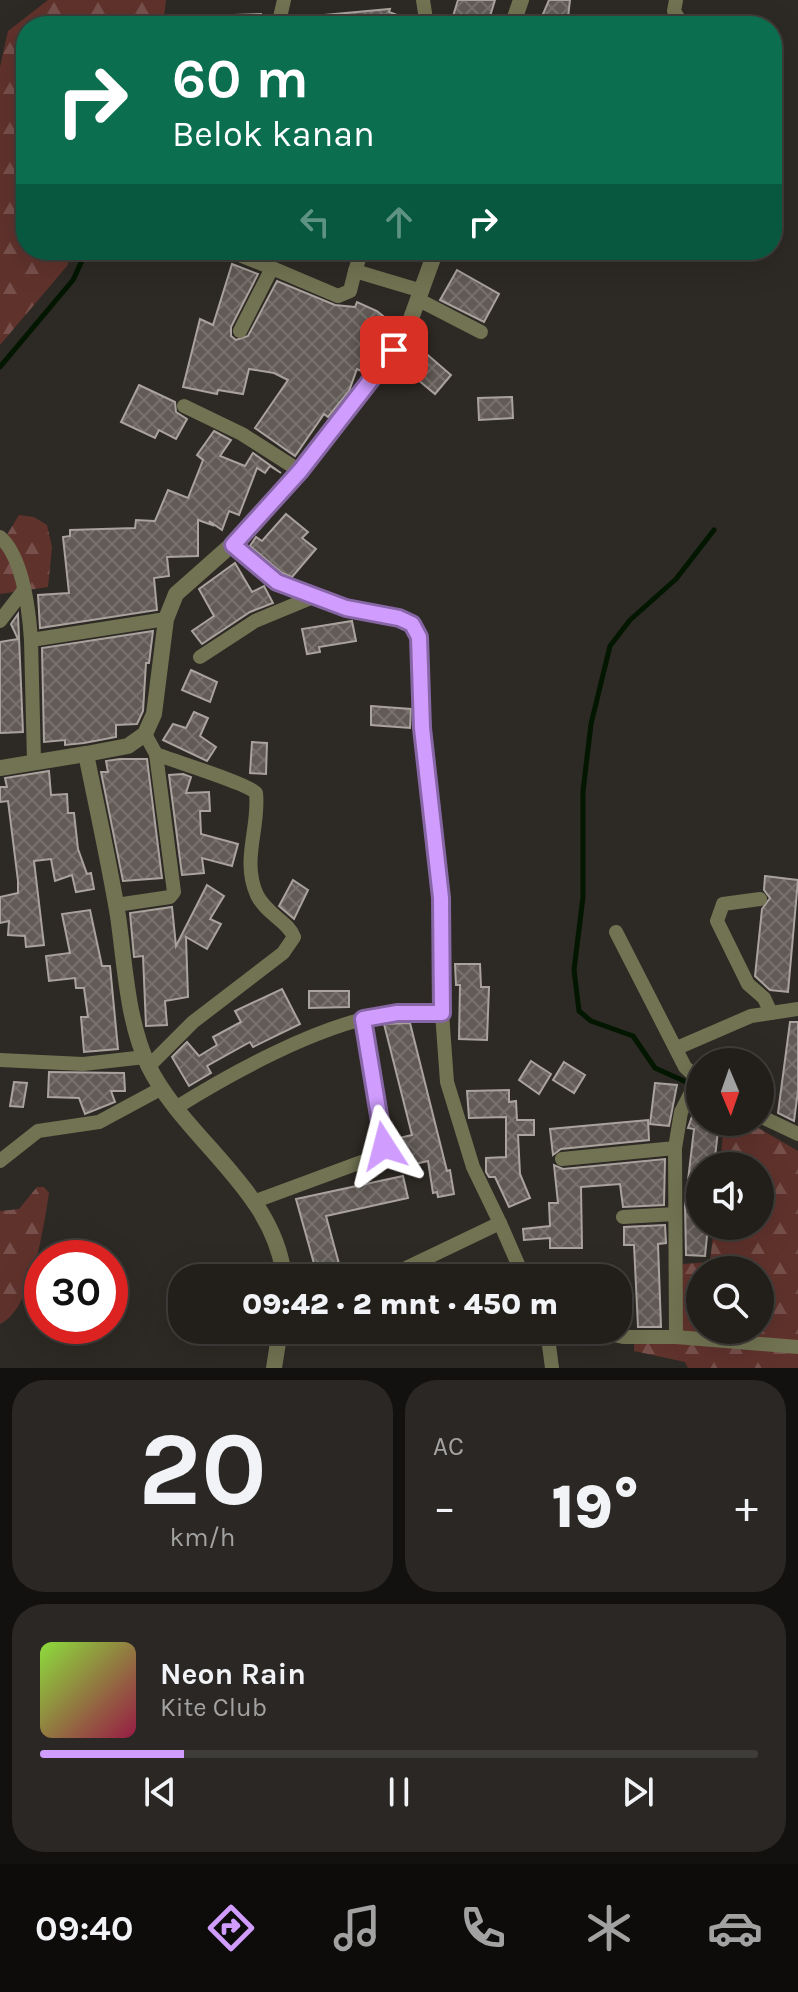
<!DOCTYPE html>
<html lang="id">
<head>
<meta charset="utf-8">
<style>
  body { margin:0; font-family:Karla,sans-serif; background:#2a2724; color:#f1f3f6; height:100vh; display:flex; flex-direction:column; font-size:30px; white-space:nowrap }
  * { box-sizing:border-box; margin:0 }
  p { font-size:26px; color:#a2a2a3 }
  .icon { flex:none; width:44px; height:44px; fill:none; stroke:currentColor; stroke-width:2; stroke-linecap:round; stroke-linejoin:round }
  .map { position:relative; height:1368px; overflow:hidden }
  .side { display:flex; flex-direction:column; gap:12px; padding:12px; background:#13110f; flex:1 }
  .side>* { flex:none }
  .hud { position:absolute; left:16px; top:16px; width:766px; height:244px; border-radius:32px; box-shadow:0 8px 32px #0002,0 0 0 2px #3f3d3a; background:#0b6e4f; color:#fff; overflow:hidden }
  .needle { width:52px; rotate:178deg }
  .buttons { position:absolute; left:686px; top:1048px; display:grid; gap:16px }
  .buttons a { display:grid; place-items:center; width:88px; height:88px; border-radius:50%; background:#221f1b; box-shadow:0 8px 32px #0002,0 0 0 2px #3f3d3a; font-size:40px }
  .speed { position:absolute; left:24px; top:1240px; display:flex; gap:16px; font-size:40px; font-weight:700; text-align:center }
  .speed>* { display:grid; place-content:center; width:104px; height:104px; border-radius:50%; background:#221f1b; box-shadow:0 8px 32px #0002,0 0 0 2px #3f3d3a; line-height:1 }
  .speed .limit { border:12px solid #d22; background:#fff; color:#111 }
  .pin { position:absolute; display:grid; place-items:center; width:68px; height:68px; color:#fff; margin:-34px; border-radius:16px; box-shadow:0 4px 12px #0006 }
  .me { position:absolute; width:88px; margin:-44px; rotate:351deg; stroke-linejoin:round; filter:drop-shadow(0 0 6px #0008) }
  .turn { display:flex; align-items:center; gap:28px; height:168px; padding:0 24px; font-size:36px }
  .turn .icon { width:104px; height:104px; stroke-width:2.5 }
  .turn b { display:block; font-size:56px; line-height:68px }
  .lanes { display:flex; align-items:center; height:76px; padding:0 24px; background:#0003; justify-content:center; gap:40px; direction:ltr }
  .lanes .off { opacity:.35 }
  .big { font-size:60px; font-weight:800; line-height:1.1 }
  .side .card { flex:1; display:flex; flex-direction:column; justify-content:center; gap:12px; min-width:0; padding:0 28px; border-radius:32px; background:#2a2724 }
  .side .dial { align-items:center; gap:0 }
  .dial b { font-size:104px; line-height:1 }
  .song { display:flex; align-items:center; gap:24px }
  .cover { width:96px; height:96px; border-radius:12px; background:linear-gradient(135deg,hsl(90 70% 55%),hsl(340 70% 35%)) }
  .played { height:8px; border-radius:4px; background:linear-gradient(90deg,#d09dff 20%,#3f3d3a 20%) }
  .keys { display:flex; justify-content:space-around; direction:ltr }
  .heat { display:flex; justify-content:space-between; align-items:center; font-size:44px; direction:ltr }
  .side .tiles { flex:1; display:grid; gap:12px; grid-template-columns:1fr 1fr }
  .card:last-child { grid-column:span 2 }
  .trip { position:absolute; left:168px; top:1264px; width:464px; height:80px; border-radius:32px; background:#221f1b; box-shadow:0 8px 32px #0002,0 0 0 2px #3f3d3a; font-weight:800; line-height:80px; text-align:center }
  .tab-bar { display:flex; height:128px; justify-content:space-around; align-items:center; background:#0e0c0b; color:#a2a2a3 }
  .tab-bar .icon { width:56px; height:56px }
  .tab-bar .selected { color:#d09dff }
  .tab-bar b { font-size:36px; color:#f1f3f6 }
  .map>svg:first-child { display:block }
  .forest { fill:url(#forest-firs); fill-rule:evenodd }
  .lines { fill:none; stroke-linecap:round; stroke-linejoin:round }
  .stream { stroke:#021600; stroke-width:5 }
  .building { fill:url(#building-cross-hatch); stroke:#aaa29d; stroke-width:2 }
  .minor { stroke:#717352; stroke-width:14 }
  .tertiary { stroke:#717352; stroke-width:16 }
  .route-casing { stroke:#8766a6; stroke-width:20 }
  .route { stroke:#d09dff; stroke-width:14 }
</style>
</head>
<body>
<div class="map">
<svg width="798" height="1368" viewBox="0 0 798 1368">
  <defs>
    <pattern id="forest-firs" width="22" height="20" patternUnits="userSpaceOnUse" patternTransform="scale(2)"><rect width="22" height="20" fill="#60322c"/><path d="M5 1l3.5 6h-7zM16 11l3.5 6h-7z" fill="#77504b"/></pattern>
    <pattern id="building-cross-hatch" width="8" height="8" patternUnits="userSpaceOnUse" patternTransform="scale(2)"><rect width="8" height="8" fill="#615a56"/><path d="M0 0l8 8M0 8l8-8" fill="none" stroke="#78726e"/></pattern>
  </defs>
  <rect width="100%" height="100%" fill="#2d2924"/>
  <g class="forest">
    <polygon points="48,0 166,0 163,26 26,26 26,250 74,250 67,266 0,345 0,67 8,31"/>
    <polygon points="19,515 34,517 47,525 52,547 48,587 0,594 0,546"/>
    <path d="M748,1122l50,29v217h-110l-3,-6 -51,-11v-8l40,-2 9,-77 27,-2 4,-36h46v-60h-40l4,-43zM700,1270h60v60h-60z"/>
    <path d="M37,1187h7l5,6c-5,32 -17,117 -49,131v-113l19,-2z"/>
  </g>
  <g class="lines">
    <g class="stream">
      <polyline points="0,367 73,280 87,250"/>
      <polyline points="693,1085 655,1068 633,1036 591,1021 579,1011 574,970 583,897 583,791 591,724 610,646 630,620 676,579 714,530"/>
    </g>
  </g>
  <g class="building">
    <polygon points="458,0 495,0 487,26 450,26"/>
    <polygon points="549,0 570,0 567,26 538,26"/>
    <polygon points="390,9 389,12 416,22 417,26 356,26 324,15"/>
    <polygon points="261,14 261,26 234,26 234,15"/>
    <polygon points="232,264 258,274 231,327 231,336 236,340 248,336 277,281 335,305 355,307 357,302 377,311 393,324 383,346 374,342 361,371 357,369 349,391 328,417 324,414 295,456 255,428 288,380 274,373 249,369 243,394 218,390 217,394 183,387 200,319 213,325"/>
    <polygon points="457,270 499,294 484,322 440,300"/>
    <polygon points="422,350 451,375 435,394 405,369"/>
    <polygon points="139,385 175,402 176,412 187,419 176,439 159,430 155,438 121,422"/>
    <polygon points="512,397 513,418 479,420 478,398"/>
    <polygon points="214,431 231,440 220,456 245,466 253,453 281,473 270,466 265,473 257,468 239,515 229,511 222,530 209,521 212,525 198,520 198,556 167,557 169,576 154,578 157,610 40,628 38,595 69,593 63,537 70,536 70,530 135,528 136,520 155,521 168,490 188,498 203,460 197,455"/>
    <polygon points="286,514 308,532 302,538 316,549 292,577 282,573 250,546 256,537 262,541"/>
    <polygon points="235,563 252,592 264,586 273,603 250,612 202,644 192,631 214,616 199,589"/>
    <polygon points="18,614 23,732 0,733 0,642 18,639 11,624"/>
    <polygon points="352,621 356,641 319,647 320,652 307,654 302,629"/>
    <polygon points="153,631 149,663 146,663 143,711 137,724 116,725 116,737 84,743 65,745 65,740 44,742 42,648"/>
    <polygon points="191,670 217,682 210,702 182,690"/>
    <polygon points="371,706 411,709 410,728 371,725"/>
    <polygon points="194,712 208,718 200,736 216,747 207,761 163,740 173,724 186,728"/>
    <polygon points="252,742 267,743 266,774 250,773"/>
    <polygon points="120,759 147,759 162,878 123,881 101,772 108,772 106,761"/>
    <polygon points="49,771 51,795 67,794 68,813 74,813 78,849 87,874 91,873 94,889 76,892 72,875 55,881 51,859 34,861 44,945 26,947 25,936 8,935 9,921 0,923 0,897 18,893 18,881 8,801 0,802 0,787 7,787 5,778"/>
    <polygon points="183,774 191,777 186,793 209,792 210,811 200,811 201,834 238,844 232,866 202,858 204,873 182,875 169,775"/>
    <polygon points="765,876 798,880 788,992 770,990 755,976 762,909 770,898 764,890"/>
    <polygon points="293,880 308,890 294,919 279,906"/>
    <polygon points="207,885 224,896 210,919 221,924 207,949 186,937 188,997 165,1001 167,1025 146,1026 143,956 134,957 130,913 172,907 176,946"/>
    <polygon points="90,910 102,966 110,966 118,1049 84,1052 81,1017 88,1017 84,988 76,988 75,978 49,981 46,956 70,953 62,914"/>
    <polygon points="455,964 480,964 481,987 489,987 487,1040 459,1039 460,985 456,985"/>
    <polygon points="282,989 300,1024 253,1047 250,1042 207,1066 211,1073 189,1086 172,1057 187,1042 199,1056 217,1045 213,1037 241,1022 235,1011"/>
    <polygon points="309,991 349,991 349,1007 309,1008"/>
    <polygon points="790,1022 798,1022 798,1091 794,1121 778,1113"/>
    <polygon points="410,1023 447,1171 450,1170 454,1194 438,1197 437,1192 433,1193 428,1161 402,1167 395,1139 412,1135 384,1024"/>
    <polygon points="531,1061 551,1074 539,1094 519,1080"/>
    <polygon points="564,1062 585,1075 574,1093 553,1080"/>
    <polygon points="49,1072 124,1073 125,1091 111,1091 115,1102 85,1114 79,1098 48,1097"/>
    <polygon points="14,1082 27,1083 23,1107 10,1106"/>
    <polygon points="655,1083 677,1085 669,1126 650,1124"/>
    <polygon points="509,1090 509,1102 516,1101 517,1120 534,1120 534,1135 518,1135 520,1174 530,1198 509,1207 495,1177 489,1177 486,1172 486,1158 506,1157 506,1117 469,1118 467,1091"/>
    <polygon points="697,1102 700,1122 719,1122 714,1166 700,1166 700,1226 708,1226 705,1256 686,1255 685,1206 694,1129 688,1128"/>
    <polygon points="648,1120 649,1140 561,1149 553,1155 550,1129"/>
    <polygon points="665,1159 664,1205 623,1207 620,1184 581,1187 582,1248 550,1248 550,1238 524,1240 523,1229 550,1226 549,1203 558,1203 554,1165 563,1169"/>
    <polygon points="403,1176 408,1198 326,1216 341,1271 339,1278 318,1278 296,1199"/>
    <polygon points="665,1225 666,1243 658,1244 661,1327 638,1327 634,1245 624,1245 624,1227"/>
  </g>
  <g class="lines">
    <g class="minor">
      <polyline points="423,0 427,26"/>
      <polyline points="676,0 674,11 683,26"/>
      <polyline points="278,26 284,0"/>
      <polyline points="227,250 272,268"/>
      <polyline points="355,271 362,250"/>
      <polyline points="419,300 481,332"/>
      <polyline points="240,331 272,268 338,296 350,291 355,271 422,291"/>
      <polyline points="184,406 242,434 300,471"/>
      <path d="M0,537c23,20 29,74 31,103"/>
      <polyline points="233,545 277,582 346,608 399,618 412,624 419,637 422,728 441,898 442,1013 447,1082 473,1167 500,1223 385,1278"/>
      <polyline points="0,621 24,590"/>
      <polyline points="200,657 255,621 313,597"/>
      <polyline points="34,761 31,640 166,619"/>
      <polyline points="760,899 723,904 717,921 748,984 764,998 771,1013"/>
      <polyline points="116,905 170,897 174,892 156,754 145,734"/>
      <polyline points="677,1048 751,1016 798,1009"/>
      <polyline points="0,1060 83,1064 145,1057"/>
      <path d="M149,1066l44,-44 90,-69 11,-16c-6,-16 -27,-22 -37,-42 -16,-35 3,-68 -1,-102 -7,-9 -82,-32 -100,-39"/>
      <path d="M177,1107c56,-35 137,-79 203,-92 20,-4 41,-2 62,-2"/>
      <polyline points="760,1116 798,1134"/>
      <polyline points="675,1148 676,1337"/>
      <polyline points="562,1159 675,1148 681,1112 698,1079 685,1067 616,932"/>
      <polyline points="0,1161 38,1131 99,1122 162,1088"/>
      <polyline points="253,1202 383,1154 363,1019"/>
      <polyline points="623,1217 675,1214"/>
      <polyline points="500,1223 524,1278"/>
      <polyline points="547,1330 552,1368"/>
      <polyline points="591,1330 623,1337 676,1337 798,1347"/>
    </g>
    <g class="tertiary">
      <polyline points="512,26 521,0"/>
      <polyline points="0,768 86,754"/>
      <path d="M284,1278c-8,-87 -100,-139 -136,-213 -21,-45 -23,-101 -30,-149 -9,-54 -21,-108 -32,-162l42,-8 17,-12 9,-20 12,-95 10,-25 79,-70 128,-157 26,-43 27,-74"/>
      <polyline points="274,1368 280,1330"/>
    </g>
  </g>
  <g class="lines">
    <defs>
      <polyline id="route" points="384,1146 363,1019 397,1013 442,1013 441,898 422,728 419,637 412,624 399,618 346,608 277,582 233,545 300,471 394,350"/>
    </defs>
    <use href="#route" class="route-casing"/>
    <use href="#route" class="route"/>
  </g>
</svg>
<div class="buttons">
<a><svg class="needle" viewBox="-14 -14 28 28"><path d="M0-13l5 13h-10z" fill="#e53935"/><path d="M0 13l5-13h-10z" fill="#a2a2a3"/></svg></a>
<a><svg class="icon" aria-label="sound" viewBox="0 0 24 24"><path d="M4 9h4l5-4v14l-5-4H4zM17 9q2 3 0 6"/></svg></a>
<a><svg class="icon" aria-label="search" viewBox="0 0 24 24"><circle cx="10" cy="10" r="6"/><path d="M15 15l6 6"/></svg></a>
</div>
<div class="speed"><div class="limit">30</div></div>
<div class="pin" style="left:394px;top:350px;background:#d93025"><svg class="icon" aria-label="arrive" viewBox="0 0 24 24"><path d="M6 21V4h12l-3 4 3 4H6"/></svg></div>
<svg class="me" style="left:384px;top:1146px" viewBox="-20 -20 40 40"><path d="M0-17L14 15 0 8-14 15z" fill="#d09dff" stroke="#fff" stroke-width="4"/></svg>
<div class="trip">09:42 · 2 mnt · 450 m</div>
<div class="hud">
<div class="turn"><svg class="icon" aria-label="right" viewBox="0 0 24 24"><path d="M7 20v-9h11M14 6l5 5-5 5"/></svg><div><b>60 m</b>Belok kanan</div></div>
<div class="lanes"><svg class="icon off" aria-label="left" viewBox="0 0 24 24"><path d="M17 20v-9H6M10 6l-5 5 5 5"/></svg><svg class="icon off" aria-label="ahead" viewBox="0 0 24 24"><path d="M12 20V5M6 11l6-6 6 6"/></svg><svg class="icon" aria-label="right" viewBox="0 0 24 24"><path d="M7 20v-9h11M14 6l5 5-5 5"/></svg></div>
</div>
</div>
<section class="side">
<div class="tiles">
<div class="card dial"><b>20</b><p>km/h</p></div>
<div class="card"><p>AC</p>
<div class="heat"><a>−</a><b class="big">19°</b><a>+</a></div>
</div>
<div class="card">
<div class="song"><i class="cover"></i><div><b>Neon Rain</b><p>Kite Club</p></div></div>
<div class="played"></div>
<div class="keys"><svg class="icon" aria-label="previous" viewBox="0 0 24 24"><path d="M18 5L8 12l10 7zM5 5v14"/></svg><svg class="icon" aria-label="pause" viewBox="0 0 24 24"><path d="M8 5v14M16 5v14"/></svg><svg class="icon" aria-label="next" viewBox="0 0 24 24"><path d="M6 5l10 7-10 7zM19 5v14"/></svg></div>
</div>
</div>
</section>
<nav class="tab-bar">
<b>09:40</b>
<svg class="icon selected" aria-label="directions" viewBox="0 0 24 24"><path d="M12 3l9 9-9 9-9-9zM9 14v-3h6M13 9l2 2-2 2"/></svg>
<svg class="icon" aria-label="music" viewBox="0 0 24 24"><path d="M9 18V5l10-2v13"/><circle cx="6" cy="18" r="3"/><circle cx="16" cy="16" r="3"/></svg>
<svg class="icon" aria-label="phone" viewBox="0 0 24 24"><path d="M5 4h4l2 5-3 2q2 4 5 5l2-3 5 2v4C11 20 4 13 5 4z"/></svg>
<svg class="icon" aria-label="climate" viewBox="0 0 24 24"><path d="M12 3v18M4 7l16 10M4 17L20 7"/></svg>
<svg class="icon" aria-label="car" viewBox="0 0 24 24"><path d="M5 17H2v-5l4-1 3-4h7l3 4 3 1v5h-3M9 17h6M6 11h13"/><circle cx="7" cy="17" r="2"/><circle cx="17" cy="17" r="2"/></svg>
</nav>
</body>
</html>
